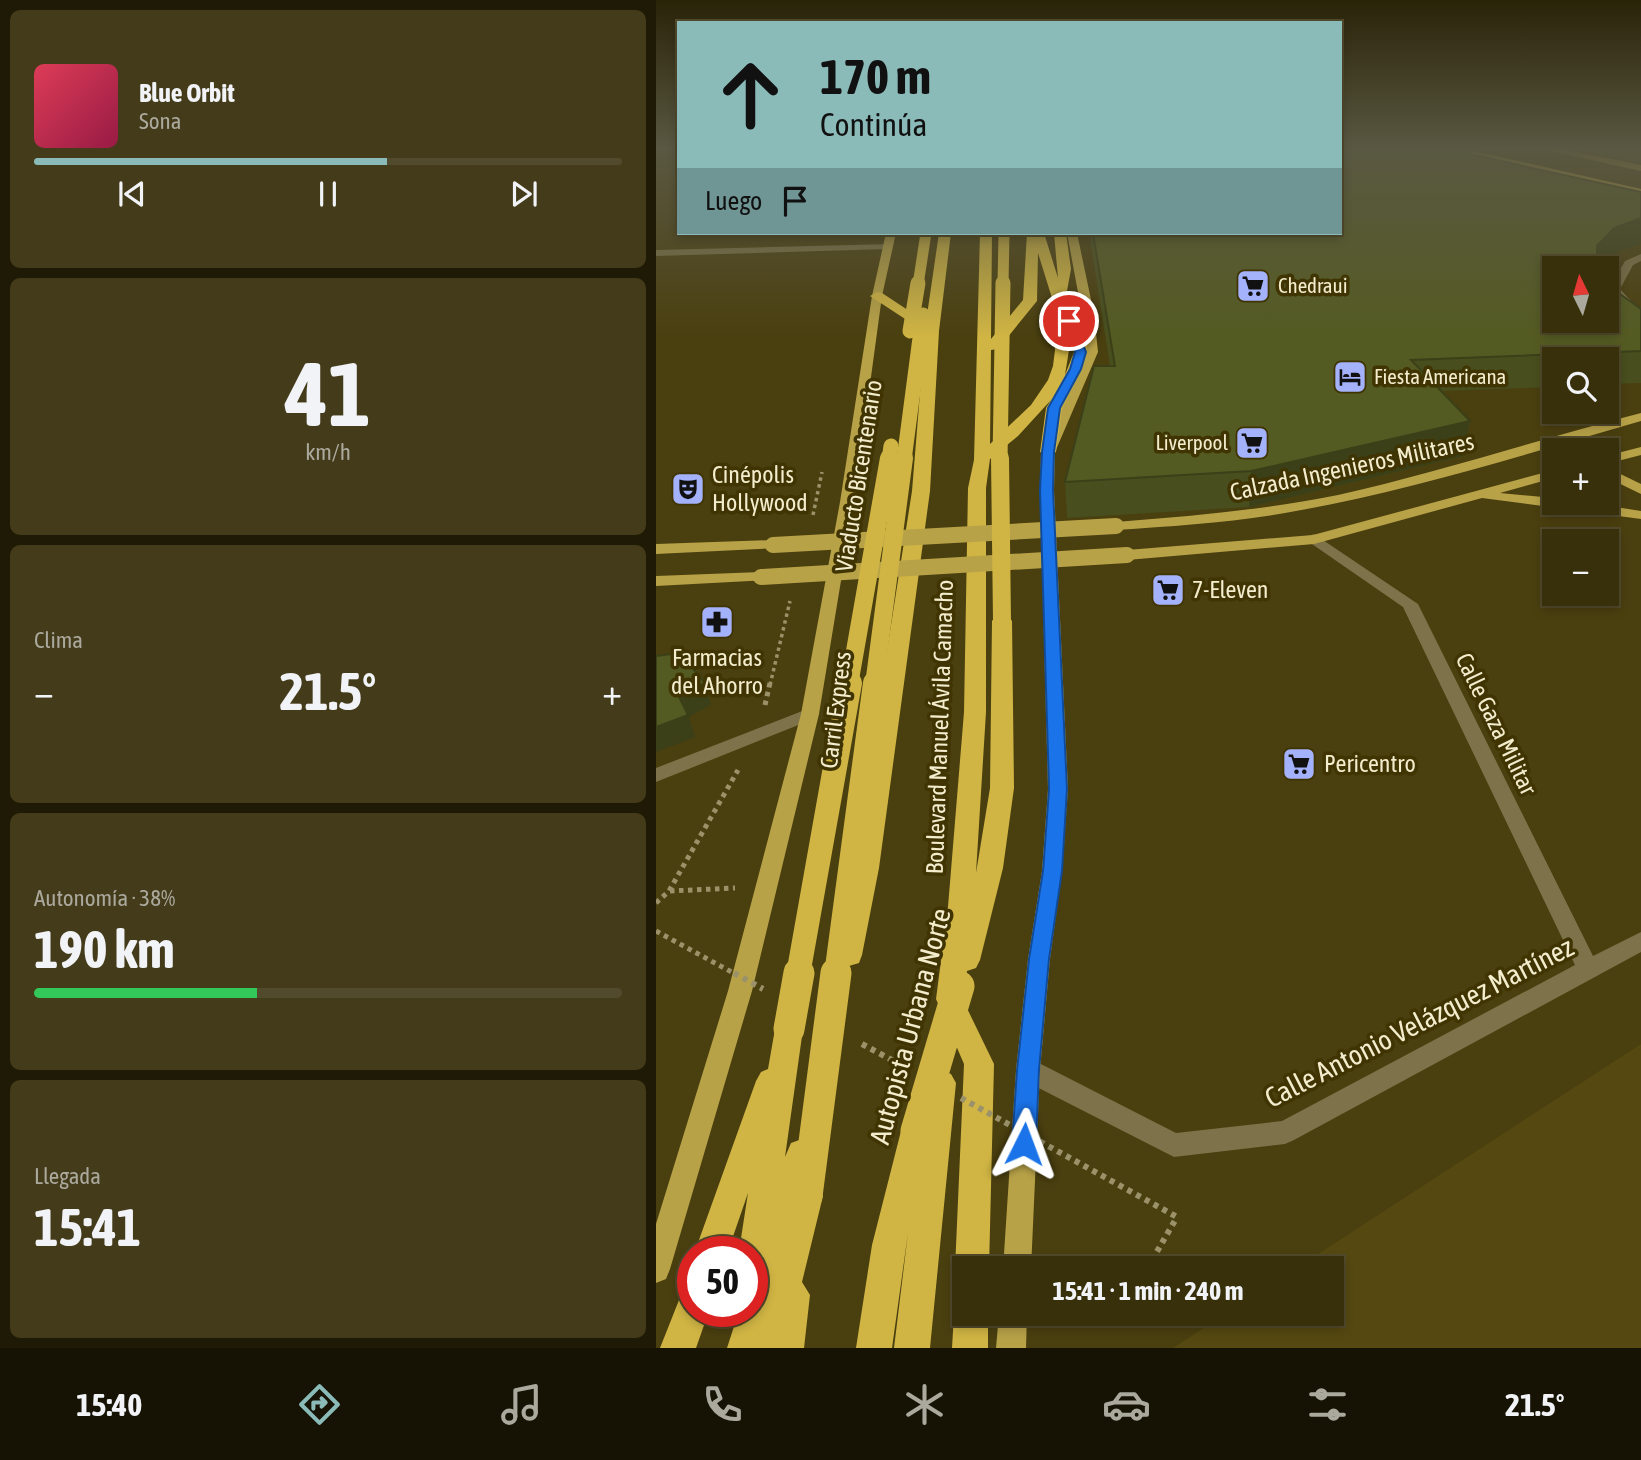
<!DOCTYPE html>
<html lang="es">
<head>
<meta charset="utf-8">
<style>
  body { margin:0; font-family:"Asap Condensed",sans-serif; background:#433b19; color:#f1f3f6; height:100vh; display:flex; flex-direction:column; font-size:26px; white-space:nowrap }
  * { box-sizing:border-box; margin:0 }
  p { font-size:23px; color:#aba99d }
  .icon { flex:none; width:38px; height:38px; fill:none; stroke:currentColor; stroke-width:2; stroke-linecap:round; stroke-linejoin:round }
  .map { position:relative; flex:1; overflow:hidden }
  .sheet { display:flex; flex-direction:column; gap:10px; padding:10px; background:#1f1a06; width:656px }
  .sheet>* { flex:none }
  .hud { position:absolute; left:21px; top:21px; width:665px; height:214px; border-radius:0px; box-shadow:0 4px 10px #0003,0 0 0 2px #524a2c; background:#8bbbb9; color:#111; overflow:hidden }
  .needle { width:46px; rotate:355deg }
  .fabs { position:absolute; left:886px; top:256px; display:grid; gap:14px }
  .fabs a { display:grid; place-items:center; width:77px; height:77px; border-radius:0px; background:#382f0b; box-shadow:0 4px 10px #0003,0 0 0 2px #524a2c; font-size:35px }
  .speed { position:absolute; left:21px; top:1236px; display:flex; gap:14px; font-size:35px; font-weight:700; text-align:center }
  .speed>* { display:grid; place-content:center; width:91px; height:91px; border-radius:50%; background:#382f0b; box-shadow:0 4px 10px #0003,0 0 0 2px #524a2c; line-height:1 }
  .speed .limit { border:10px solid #d22; background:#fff; color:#111 }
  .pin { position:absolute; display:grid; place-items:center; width:60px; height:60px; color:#fff; margin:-30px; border:4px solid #fff; border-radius:50%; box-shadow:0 2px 7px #0007 }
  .me { position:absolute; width:77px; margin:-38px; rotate:3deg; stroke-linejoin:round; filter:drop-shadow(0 0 5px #0008) }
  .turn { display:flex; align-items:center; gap:24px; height:147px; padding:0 28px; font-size:32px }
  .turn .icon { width:91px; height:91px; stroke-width:2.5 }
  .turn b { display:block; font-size:49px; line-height:60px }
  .then { display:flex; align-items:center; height:66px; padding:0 28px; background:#0003; gap:14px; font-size:26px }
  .big { font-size:52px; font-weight:700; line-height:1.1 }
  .sheet .tile { flex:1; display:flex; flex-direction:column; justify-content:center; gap:10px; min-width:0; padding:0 24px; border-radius:10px; background:#433b19 }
  .sheet .dial { align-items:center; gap:0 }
  .dial b { font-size:91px; line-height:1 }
  .song { display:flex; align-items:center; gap:21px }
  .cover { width:84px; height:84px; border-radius:10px; background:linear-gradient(135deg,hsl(350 70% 55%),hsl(340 70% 35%)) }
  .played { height:7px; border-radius:4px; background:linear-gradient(90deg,#8bbbb9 60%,#524a2c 60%) }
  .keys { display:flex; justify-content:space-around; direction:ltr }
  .heat { display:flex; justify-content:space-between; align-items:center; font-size:38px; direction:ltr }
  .charge { height:10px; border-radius:5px; background:linear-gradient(90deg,#34c759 38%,#524a2c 0) }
  .trip { position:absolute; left:296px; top:1256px; width:392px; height:70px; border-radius:0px; background:#382f0b; box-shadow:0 4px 10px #0003,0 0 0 2px #524a2c; font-weight:700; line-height:70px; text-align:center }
  .tab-bar { display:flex; height:112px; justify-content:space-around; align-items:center; background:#161304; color:#aba99d }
  .tab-bar .icon { width:49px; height:49px }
  .tab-bar .selected { color:#8bbbb9 }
  .tab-bar b { font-size:32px; color:#f1f3f6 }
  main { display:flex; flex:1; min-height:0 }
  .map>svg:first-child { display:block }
  .built { fill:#554811 }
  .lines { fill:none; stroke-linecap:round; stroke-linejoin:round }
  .path-far2 { stroke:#9b926a; stroke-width:3.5; stroke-dasharray:3.5 3.5; stroke-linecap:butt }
  .path-far1 { stroke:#9b926a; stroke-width:5; stroke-dasharray:4.5 4.5; stroke-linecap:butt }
  .path { stroke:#9b926a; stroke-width:6; stroke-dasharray:5 5; stroke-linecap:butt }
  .minor { fill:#7d7249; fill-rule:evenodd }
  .major { fill:#b8a248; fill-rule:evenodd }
  .highway { fill:#d0b544; fill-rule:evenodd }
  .path-bridge-far1 { stroke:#9b926a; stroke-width:5; stroke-dasharray:4.5 4.5; stroke-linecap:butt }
  .path-bridge { stroke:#9b926a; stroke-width:6; stroke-dasharray:5 5; stroke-linecap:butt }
  .major-bridge { stroke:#b8a248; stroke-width:16 }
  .highway-bridge-far4 { stroke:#d0b544; stroke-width:11 }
  .highway-bridge-far3 { stroke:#d0b544; stroke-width:15 }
  .highway-bridge-far2 { stroke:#d0b544; stroke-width:18 }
  .highway-bridge-far1 { stroke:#d0b544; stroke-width:24 }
  .highway-bridge { stroke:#d0b544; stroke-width:31 }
  .wall { fill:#484e1d }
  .shaded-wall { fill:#3b4018 }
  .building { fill:#545b22; stroke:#3b4018; stroke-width:2 }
  .route { fill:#1a73e8; stroke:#114b97; stroke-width:2 }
  .labels { text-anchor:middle; stroke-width:7; stroke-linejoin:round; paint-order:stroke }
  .far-poi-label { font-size:21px; fill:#f3eccd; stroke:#3f3402; text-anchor:start }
  .street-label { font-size:24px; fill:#f3eccd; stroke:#3f3402 }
  .poi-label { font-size:24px; fill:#f3eccd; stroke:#3f3402; text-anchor:start }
  .near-street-label { font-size:28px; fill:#f3eccd; stroke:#3f3402 }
</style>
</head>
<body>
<main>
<section class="sheet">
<div class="tile">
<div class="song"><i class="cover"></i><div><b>Blue Orbit</b><p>Sona</p></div></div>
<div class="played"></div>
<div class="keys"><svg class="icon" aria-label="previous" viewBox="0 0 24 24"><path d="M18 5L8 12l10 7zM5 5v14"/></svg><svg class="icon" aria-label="pause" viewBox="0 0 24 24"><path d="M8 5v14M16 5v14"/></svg><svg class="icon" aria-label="next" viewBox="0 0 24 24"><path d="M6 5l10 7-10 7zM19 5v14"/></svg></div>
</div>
<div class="tile dial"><b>41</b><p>km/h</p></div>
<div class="tile"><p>Clima</p>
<div class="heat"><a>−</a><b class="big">21.5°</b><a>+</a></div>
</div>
<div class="tile"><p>Autonomía · 38%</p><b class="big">190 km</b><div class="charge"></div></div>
<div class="tile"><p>Llegada</p><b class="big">15:41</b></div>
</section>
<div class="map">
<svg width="985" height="1348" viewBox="0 0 985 1348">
  <rect width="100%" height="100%" fill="#4a3f0f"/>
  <polygon class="built" points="985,1044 985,1348 517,1348 569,1314 676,1314 676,1269 639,1269"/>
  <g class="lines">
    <g class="path-far2">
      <polyline points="157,515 166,472"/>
      <polyline points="114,685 134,601"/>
    </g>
    <g class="path-far1">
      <polyline points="109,705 114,683"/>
      <polyline points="14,891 79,888"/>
      <polyline points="0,903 13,891 82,770"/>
    </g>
    <polyline class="path" points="440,1269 492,1267 521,1217"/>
    <g class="minor">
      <polygon points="235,244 235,248 231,249 0,256 0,250"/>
      <polygon points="985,254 985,261 977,265 964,289 985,312 985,322 953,289 969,261"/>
      <polygon points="658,534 762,604 937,956 985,932 985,952 638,1140 629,1144 518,1157 363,1078 360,1070 363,1062 372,1059 381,1062 520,1133 626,1121 919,965 747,607 653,542 650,539 653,536"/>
      <polygon points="154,708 160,710 163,714 160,718 0,782 0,768"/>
    </g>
    <g class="major">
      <polygon points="882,148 900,148 985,165 985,171"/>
      <polygon points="230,233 240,233 226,296 198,502 163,714 96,991 14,1269 10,1279 0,1283 0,1224 72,991 145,714 184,502 216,296"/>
      <polygon points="411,233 421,233 438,314 442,352 399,452 398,490 412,789 406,871 394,959 384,1070 375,1269 347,1269 360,1070 372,959 386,871 392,789 384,490 385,452 430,352 426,314"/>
      <path d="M985,413v8c-118,34 -235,71 -356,92 -56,10 -112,13 -169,17l-7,-4 7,-4c75,-6 148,-12 222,-27 102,-23 201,-56 303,-82z"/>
      <polygon points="985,447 985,455 950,464 950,456"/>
      <polygon points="950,467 985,484 985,494 950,477"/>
      <polygon points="898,470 898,478 844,493 898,498 898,502 928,502 985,511 985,519 826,498 658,544 471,560 463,555 471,550 657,535"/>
      <polygon points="117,540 122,542 125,545 122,548 0,554 0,544"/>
      <polygon points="105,572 111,574 113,577 111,580 0,586 0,576"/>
      <polygon points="343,1314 371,1314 370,1348 340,1348"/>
    </g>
    <g class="highway">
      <polygon points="787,148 806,148 985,189 985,195"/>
      <polygon points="283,233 295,233 283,331 274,491 223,868 206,955 203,963 193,966 183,963 180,955 197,868 256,491 269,332 214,296 221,292 226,293 270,322"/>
      <path d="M324,233h12l-1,106 32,-39 4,-67h17l14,45 -4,-45h12l5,36 -6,33 6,-4 7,4 -2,19 3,7 4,-17h10l2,3 -13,55 -20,39 -6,44 -8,5 -8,-5 6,-44 5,-8 -33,36 -28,23 -4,29v224l-10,161 14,-85 2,-167 3,-4h14l3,4 2,167 -11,80 -23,92 -4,8 -9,3 -4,29 31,64 -5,205h-25v13l-4,-1 -5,-12 9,-205 -28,-65 12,-92 16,-195 4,-224 6,-28zM382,253l14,45 -2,15 5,37 -2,16 -5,14 -17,25 -41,39 1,-94 7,-1 39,-48zM410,331l8,21 -9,23 4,-25z"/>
      <polygon points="133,1017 143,1020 147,1029 129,1157 135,1143 146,1139 157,1143 162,1153 153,1182 162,1185 167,1196 146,1282 154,1295 148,1348 71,1348 83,1311 96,1311 96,1251 83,1251 92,1193 72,1251 39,1251 100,1081 105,1072 112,1069 119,1029 123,1020"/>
      <polygon points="285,1070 295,1074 300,1083 274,1348 238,1348 252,1233 236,1348 200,1348 216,1245 245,1131 249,1121 260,1117 266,1119 270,1083 275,1074"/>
      <polygon points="37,1290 37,1311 53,1311 40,1348 4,1348 25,1295"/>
      <polygon points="308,1300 308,1314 332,1314 332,1348 296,1348 298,1314 303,1302"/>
    </g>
    <polyline class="path-bridge-far1" points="0,931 81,975"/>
    <g class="path-bridge">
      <polyline points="78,973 107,989"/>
      <polyline points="206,1044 245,1065"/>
      <polyline points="305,1098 521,1217"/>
    </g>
    <g class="major-bridge">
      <polyline points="117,545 460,526"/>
      <polyline points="105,577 471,555"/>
    </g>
    <g class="highway-bridge-far4">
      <polyline points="262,285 270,233"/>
      <polyline points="347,285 348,233"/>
    </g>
    <g class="highway-bridge-far3">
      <polyline points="254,331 262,283"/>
      <polyline points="233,460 235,446"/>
      <polyline points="248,460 267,315"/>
      <polyline points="344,460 347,283"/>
    </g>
    <g class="highway-bridge-far2">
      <polyline points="344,458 346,621"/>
      <polyline points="193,685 233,458"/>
      <polyline points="218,685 248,458"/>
    </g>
    <g class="highway-bridge-far1">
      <polyline points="142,975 194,683"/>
      <polyline points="180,975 219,683"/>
    </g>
    <g class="highway-bridge">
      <polyline points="133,1029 143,973"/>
      <polyline points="260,1131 303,986"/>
      <polyline points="151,1196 180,973"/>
    </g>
  </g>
  <g class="wall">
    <polygon points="814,148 813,154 952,256 898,268 957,289 985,309 985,383 950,384 950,359 898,359 898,387 785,391 814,421 807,456 593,507 411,518 409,482 454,366 433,233 684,233 785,149"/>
    <polygon points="913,148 985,148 985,163"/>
  </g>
  <g class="shaded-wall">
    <polygon points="985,218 985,244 952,256 941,268 936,268 941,246 958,228"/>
    <polygon points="814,421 807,456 593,507 595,471"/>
    <polygon points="49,683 55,705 33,717 39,737 0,752 0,727 23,697"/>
  </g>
  <g class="building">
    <polygon points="684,148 814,148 813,154 985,192 985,218 958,228 941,246 941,268 898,268 898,320 950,320 950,281 957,289 985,309 985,351 755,360 814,421 595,471 409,482 438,366 459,366 437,233 684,233"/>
    <polygon points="24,653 49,683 23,697 32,715 0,727 0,656"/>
  </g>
  <linearGradient id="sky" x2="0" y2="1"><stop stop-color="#292308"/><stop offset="0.44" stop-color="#5a5842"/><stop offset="1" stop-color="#5a5842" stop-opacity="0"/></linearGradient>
  <rect width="985" height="337" fill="url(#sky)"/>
  <polygon class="route" points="409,318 418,321 430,352 425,369 404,408 398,452 397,490 411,789 406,871 393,959 383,1070 380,1144 376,1152 368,1155 360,1152 356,1144 361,1070 373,959 387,871 393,789 384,490 386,452 392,408 414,369 419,352"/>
  <defs>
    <symbol id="supermarket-square" viewBox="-11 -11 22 22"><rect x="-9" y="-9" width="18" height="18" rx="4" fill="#a4b2fc" stroke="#3f3402"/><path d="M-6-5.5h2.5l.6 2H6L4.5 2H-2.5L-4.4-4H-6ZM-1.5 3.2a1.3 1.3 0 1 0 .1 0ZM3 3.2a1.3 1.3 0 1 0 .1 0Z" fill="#111"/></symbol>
    <symbol id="hotel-square" viewBox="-11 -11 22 22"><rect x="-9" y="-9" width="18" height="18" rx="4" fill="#a4b2fc" stroke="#3f3402"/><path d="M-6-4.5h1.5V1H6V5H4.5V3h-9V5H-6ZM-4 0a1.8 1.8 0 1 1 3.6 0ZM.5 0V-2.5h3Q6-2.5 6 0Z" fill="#111"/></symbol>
    <symbol id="theatre-square" viewBox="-11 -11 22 22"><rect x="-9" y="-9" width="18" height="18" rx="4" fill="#a4b2fc" stroke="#3f3402"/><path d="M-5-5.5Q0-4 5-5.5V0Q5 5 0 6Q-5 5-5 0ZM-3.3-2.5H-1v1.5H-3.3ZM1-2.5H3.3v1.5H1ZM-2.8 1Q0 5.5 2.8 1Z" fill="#111"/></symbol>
    <symbol id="pharmacy-square" viewBox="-11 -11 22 22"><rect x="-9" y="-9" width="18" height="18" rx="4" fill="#a4b2fc" stroke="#3f3402"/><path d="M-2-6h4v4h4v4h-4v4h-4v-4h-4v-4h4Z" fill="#111"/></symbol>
  </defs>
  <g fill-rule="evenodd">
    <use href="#supermarket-square" x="578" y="267" width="38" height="38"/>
    <use href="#hotel-square" x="675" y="358" width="38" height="38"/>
    <use href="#supermarket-square" x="577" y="424" width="38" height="38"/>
    <use href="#theatre-square" x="13" y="470" width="38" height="38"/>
    <use href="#supermarket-square" x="493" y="571" width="38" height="38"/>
    <use href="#pharmacy-square" x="42" y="603" width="38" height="38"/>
    <use href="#supermarket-square" x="624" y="745" width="38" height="38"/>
  </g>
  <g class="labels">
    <g class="far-poi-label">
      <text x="622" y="293">Chedraui</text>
      <text x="718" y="384">Fiesta Americana</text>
      <text x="572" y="450" text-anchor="end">Liverpool</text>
    </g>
    <g class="street-label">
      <text transform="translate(696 467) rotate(-12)" y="8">Calzada Ingenieros Militares</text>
      <text transform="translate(203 476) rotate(-81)" y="8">Viaducto Bicentenario</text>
      <text transform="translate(180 710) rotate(-83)" y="8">Carril Express</text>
      <text transform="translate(840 724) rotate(64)" y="8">Calle Gaza Militar</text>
      <text transform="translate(284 727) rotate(-88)" y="8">Boulevard Manuel Ávila Camacho</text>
    </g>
    <g class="poi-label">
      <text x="56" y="483">Cinépolis<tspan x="56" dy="28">Hollywood</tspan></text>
      <text x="536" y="598">7-Eleven</text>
      <text x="61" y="666" text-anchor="middle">Farmacias<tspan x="61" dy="28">del Ahorro</tspan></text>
      <text x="668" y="772">Pericentro</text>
    </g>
    <g class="near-street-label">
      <text transform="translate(763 1022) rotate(-27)" y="10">Calle Antonio Velázquez Martínez</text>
      <text transform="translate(254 1026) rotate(-75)" y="10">Autopista Urbana Norte</text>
    </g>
  </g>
</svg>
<div class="fabs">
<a><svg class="needle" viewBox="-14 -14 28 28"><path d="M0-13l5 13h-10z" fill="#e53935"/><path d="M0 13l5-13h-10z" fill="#aba99d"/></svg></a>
<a><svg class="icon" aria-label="search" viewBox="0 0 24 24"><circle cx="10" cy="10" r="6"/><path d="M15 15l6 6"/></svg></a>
<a>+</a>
<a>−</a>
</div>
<div class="speed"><div class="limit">50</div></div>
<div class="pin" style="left:413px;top:321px;background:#d93025"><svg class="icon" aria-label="arrive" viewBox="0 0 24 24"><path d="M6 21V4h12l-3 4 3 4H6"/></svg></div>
<svg class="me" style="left:368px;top:1144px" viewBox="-20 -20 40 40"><path d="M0-17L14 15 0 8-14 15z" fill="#1a73e8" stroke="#fff" stroke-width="4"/></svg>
<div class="trip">15:41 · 1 min · 240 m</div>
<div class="hud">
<div class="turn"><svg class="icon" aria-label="ahead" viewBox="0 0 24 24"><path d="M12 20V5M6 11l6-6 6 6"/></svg><div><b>170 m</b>Continúa</div></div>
<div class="then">Luego<svg class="icon" aria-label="arrive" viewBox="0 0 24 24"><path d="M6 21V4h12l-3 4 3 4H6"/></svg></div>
</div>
</div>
</main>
<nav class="tab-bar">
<b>15:40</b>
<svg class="icon selected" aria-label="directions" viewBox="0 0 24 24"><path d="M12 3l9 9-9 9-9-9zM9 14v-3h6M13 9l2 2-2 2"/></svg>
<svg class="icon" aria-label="music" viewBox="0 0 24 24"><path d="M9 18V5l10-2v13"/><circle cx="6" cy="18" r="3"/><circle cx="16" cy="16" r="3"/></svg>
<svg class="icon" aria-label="phone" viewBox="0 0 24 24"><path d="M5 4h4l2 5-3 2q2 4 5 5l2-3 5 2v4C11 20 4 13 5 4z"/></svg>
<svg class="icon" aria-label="climate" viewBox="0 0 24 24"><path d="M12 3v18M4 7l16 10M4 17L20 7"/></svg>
<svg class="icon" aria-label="car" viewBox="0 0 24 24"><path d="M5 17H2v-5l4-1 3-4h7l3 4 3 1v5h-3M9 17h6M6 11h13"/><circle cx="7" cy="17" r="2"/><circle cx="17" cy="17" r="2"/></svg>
<svg class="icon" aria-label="filters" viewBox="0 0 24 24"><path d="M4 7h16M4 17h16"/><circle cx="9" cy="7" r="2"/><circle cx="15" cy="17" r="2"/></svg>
<b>21.5°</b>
</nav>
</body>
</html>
